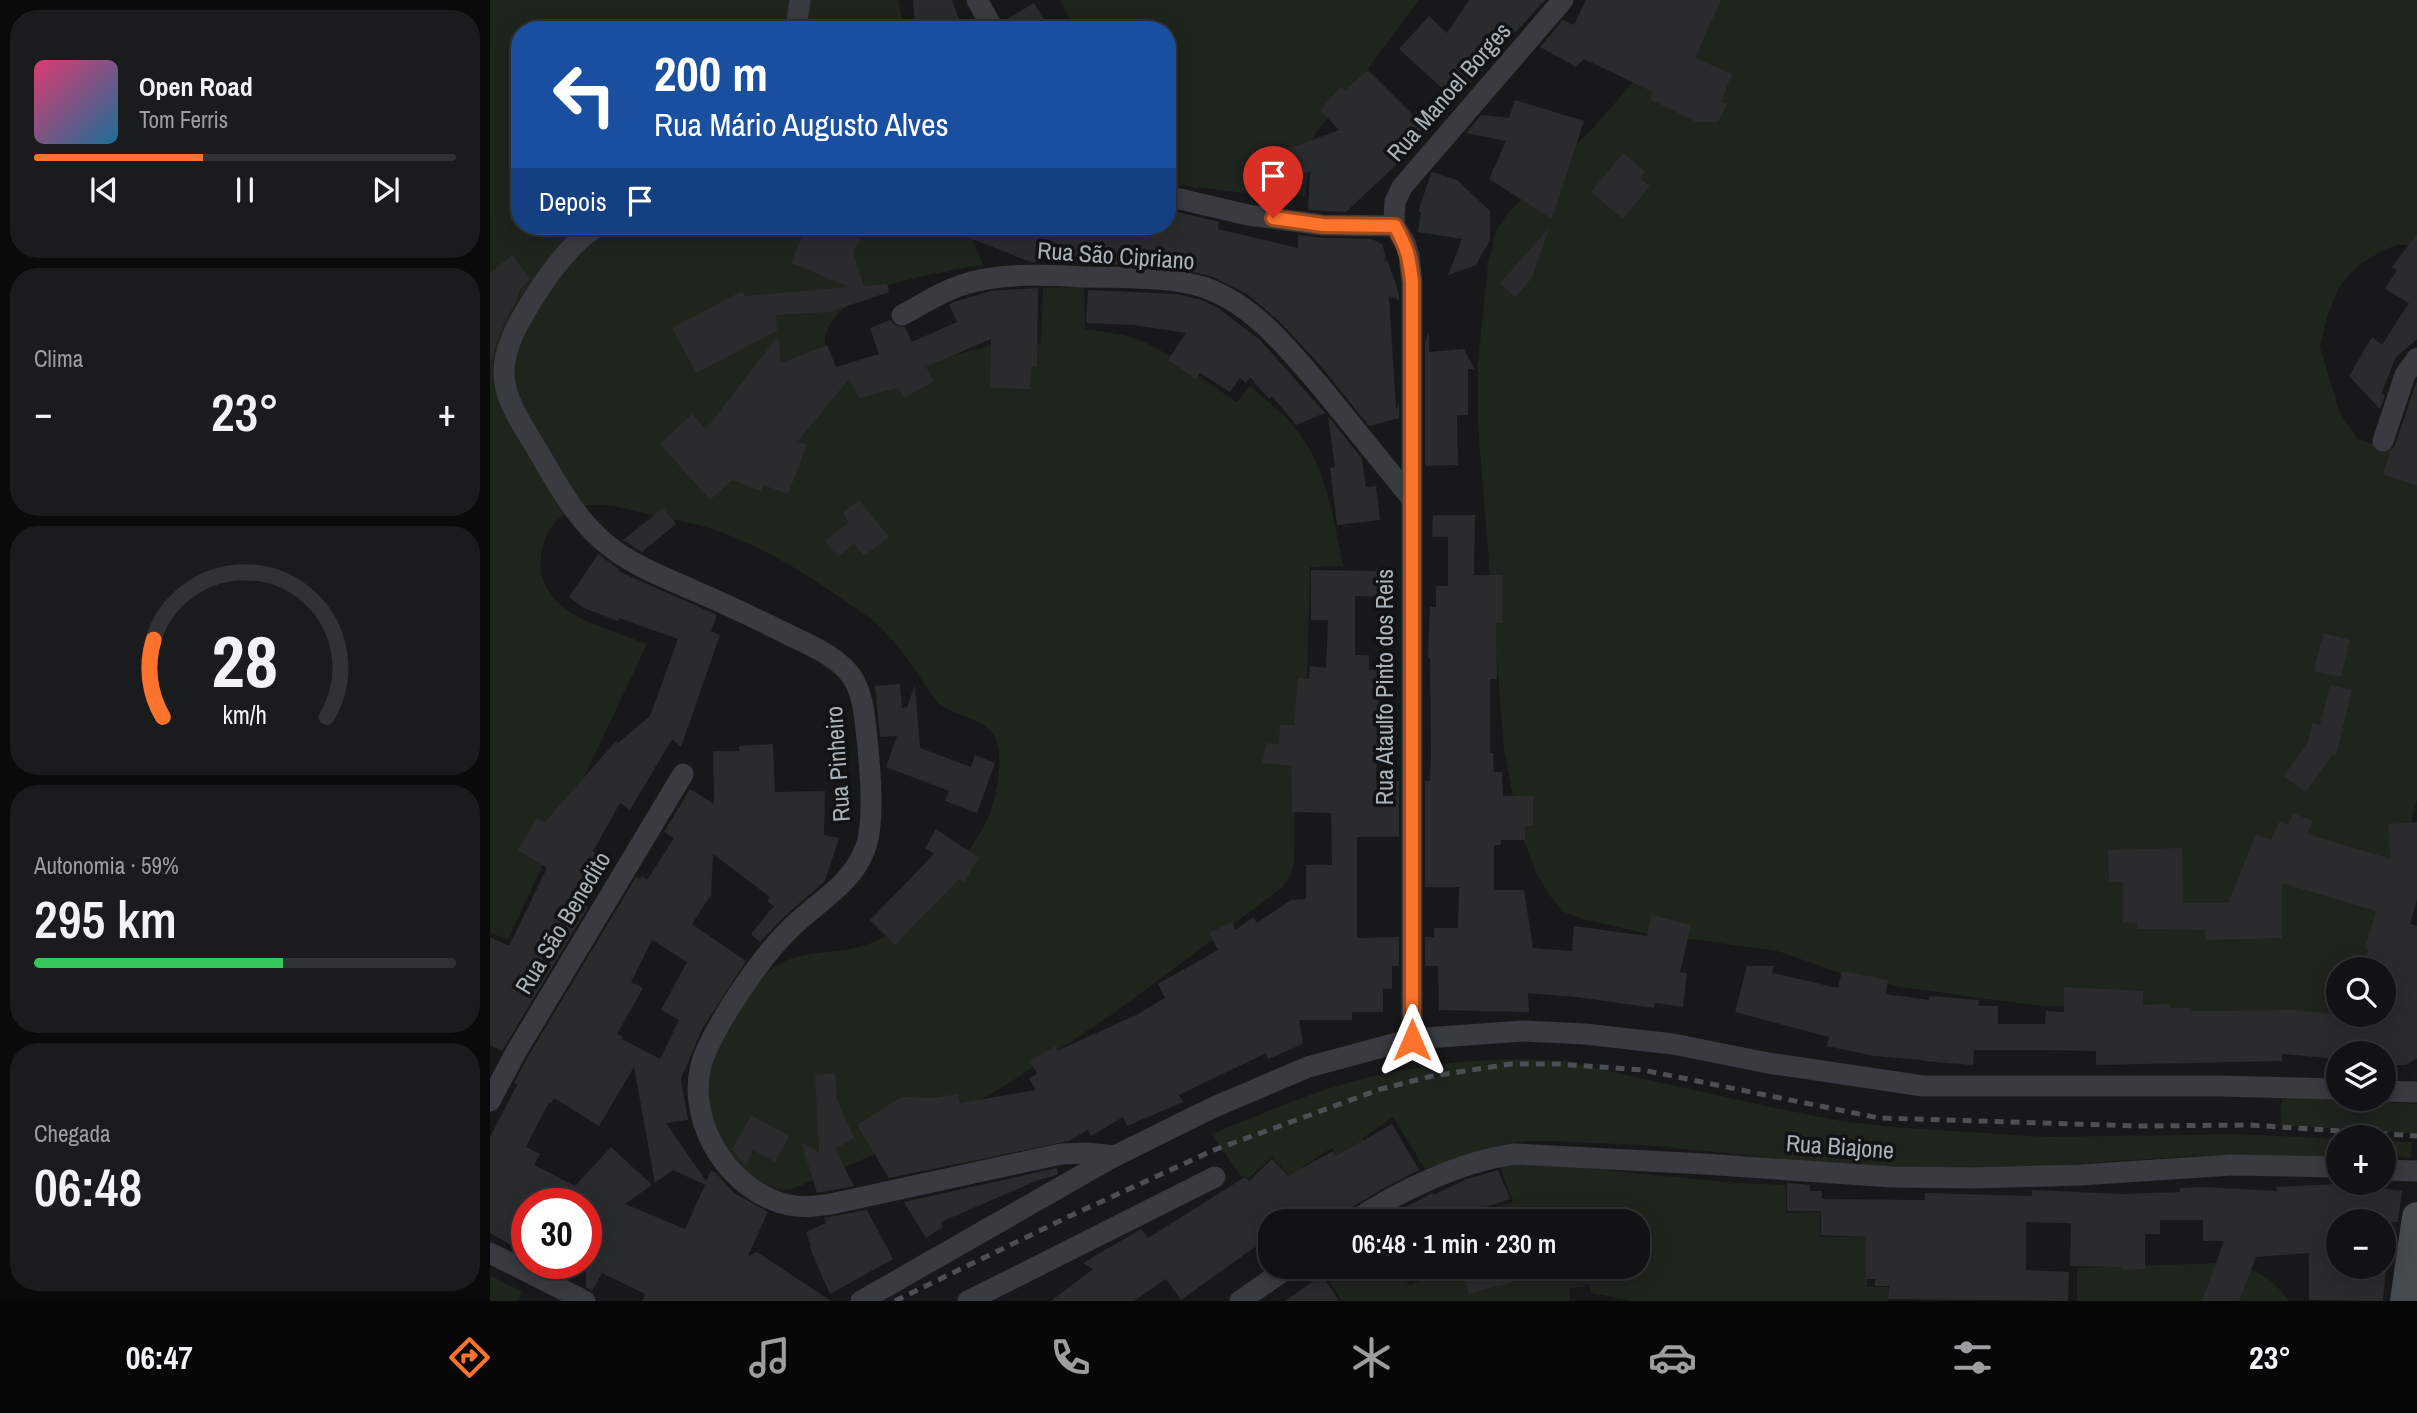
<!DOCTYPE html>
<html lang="pt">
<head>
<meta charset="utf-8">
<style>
  body { margin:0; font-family:"Archivo Narrow",sans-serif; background:#1a1b1c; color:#f1f3f6; height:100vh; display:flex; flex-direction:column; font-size:26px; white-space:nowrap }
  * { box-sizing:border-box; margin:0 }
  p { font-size:23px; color:#9c9ea0 }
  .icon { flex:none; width:38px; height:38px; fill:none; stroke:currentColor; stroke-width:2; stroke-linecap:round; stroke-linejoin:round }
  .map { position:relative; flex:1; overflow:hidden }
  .drawer { display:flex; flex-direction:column; gap:10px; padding:10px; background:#090a0a; width:490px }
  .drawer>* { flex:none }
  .hud { position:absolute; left:21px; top:21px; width:665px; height:214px; border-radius:28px; box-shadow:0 4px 18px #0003,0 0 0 2px #303233; background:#1a4fa0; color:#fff; overflow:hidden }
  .buttons { position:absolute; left:1836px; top:957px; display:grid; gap:14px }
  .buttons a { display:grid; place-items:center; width:70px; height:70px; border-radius:50%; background:#111213; box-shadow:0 4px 18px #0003,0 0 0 2px #303233; font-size:35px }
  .speed { position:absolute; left:21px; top:1188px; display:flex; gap:14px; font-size:35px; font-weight:700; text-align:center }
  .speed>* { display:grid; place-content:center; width:91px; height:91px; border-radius:50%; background:#111213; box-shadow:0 4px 18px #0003,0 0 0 2px #303233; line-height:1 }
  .speed .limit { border:10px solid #d22; background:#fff; color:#111 }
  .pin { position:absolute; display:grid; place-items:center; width:60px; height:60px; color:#fff; margin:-72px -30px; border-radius:50% 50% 50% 0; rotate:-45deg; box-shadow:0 0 7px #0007 }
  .pin .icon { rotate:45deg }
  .me { position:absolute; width:77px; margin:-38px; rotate:0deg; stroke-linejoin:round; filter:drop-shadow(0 0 5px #0008) }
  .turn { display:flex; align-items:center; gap:24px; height:147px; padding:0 28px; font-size:32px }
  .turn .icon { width:91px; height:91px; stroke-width:2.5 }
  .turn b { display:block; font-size:49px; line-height:60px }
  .then { display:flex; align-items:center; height:66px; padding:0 28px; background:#0003; gap:14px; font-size:26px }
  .big { font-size:52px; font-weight:600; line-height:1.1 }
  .drawer .tile { flex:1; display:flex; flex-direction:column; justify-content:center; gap:10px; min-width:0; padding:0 24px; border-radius:28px; background:#1a1b1c }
  .drawer .dial { align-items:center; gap:0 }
  .dial svg { height:182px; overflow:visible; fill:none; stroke:#303233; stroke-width:7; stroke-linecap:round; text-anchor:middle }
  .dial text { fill:#f1f3f6; stroke:none }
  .song { display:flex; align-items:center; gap:21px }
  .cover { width:84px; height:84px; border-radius:10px; background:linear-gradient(135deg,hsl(340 70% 55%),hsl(200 70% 35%)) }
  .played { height:7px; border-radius:4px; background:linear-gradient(90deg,#fd732c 40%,#303233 40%) }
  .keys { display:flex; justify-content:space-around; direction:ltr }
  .heat { display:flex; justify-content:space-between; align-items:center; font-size:38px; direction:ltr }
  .charge { height:10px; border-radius:5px; background:linear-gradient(90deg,#34c759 59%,#303233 0) }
  .trip { position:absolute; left:768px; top:1209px; width:392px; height:70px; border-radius:28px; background:#111213; box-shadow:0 4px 18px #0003,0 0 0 2px #303233; font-weight:600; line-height:70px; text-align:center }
  .tab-bar { display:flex; height:112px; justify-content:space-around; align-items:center; background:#070708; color:#9c9ea0 }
  .tab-bar .icon { width:49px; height:49px }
  .tab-bar .selected { color:#fd732c }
  .tab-bar b { font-size:32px; color:#f1f3f6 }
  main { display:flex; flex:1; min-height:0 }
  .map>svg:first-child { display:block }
  .green { fill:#1e251d }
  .building { fill:#2a2b2d; fill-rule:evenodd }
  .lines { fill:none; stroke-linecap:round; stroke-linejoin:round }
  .street { stroke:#383b3f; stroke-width:21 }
  .secondary { stroke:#464b4f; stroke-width:30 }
  .rail { stroke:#4b5054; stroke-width:5; stroke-dasharray:9 7; stroke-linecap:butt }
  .route-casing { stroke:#a44b1d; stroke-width:18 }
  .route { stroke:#fd732c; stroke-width:12 }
  .labels { text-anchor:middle; stroke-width:7; stroke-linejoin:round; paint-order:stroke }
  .street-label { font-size:24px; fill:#a8b3ba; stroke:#121314 }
</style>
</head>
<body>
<main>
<section class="drawer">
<div class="tile">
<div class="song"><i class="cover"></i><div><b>Open Road</b><p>Tom Ferris</p></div></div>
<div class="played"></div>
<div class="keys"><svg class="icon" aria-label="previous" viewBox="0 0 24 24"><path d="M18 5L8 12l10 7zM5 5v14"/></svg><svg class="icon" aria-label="pause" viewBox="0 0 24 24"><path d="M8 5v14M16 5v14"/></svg><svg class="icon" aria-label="next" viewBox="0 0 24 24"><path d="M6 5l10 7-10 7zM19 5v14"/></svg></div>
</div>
<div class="tile"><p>Clima</p>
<div class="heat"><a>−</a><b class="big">23°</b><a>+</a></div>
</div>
<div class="tile dial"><svg viewBox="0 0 100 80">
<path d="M14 69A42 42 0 1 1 86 69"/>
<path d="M14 69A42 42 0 0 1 10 35" stroke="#fd732c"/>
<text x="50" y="56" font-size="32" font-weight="700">28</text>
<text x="50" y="72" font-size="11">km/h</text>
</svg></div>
<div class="tile"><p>Autonomia · 59%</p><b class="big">295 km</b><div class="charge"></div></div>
<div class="tile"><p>Chegada</p><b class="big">06:48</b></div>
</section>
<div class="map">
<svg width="1927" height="1301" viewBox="0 0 1927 1301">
  <rect width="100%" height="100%" fill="#171819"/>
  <g class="green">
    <path d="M0,0h408l6,30h-384v196h447l16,39c-43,8 -156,21 -158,78 0,9 5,18 8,26l33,9 123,-32 52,-2 2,-56 41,-1 1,42c18,3 37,4 54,11 35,14 66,42 98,62l13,-16c18,16 38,31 51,50 27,37 33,87 42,130l-33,1 -4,152 -11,81 -1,64 -4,13 -8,11 -168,125 -105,70 -86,51 -133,56c-29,0 -48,-20 -65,-40 -4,-4 -8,-8 -10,-13 -3,-7 -10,-56 -8,-63 5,-24 47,-93 67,-107 25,-18 68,-12 97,-24 46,-19 89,-75 113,-117 10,-17 13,-37 15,-56 1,-12 0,-26 -6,-36 -12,-17 -39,-18 -55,-31 -19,-26 -38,-58 -62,-80 -9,-8 -20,-14 -30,-21 -37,-26 -78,-52 -120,-68 -26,-10 -55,-15 -82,-21 -21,-4 -43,-12 -63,-6 -18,4 -31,18 -37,35 -20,69 55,83 103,102l-139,295 -18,-6z"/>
    <polygon points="570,0 929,0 867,84 824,135 815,196 757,193 677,184 677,30 585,30"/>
    <polygon points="1223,0 1927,0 1927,245 1907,245 1894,250 1870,264 1859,275 1850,286 1838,314 1830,347 1850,413 1867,438 1875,442 1927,454 1927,799 1915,847 1892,969 1848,970 1848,1015 1882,1022 1642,1008 1550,1006 1411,987 1356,975 1287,951 1149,932 1093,919 1074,912 1060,896 1046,873 1028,824 1014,749 988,426 988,362 998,264 1006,231 1015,217 1047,181 1102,129 1138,88"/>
    <path d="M1040,1059l33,2 222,49 56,11 51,6 153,10 188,-3 105,5v18l-126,-2 -213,14 -144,-3 -213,-21 -95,-4 -30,1 -24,5 -68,22 -32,-52 -30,21 15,26h-36l-10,-16 -30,19 7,12 -11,6 -26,-28 -24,22 -3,-4 -3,3 -31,-44c46,-18 92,-39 140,-52 58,-16 119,-23 179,-23z"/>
    <polygon points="1792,1095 1927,1104 1927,1134 1790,1125"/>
    <polygon points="1894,1141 1922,1142 1921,1158 1894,1157"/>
    <polygon points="1027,1164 1052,1164 1246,1183 1296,1185 1296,1213 1330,1212 1330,1237 1378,1237 1377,1287 1398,1287 1398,1301 1142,1301 1101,1293 1100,1286 1080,1288 1080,1301 852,1301 833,1273 841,1267 901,1267 920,1285 970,1267 1148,1267 1148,1222 982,1221 979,1215 1023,1202 1010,1167"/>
    <path d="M1732,1263c31,4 48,12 67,38h-212v-33z"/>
    <polygon points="0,1275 32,1292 28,1301 0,1301"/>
  </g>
  <g class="building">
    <polygon points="423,0 462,0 473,30 425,30"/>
    <polygon points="979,0 1055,0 1026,32 1021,30 992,64 995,67 965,100 909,49 939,16 957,33"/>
    <polygon points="1096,0 1231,0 1205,58 1242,74 1231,102 1237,104 1228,122 1206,122 1160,99 1163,92 1094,59 1086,67 1050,47 1073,20 1084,25"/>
    <polygon points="544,3 560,30 517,30 514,21"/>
    <polygon points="878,70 938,130 909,162 856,212 818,210 820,171 805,177 795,150 849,130 830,110 851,87 855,90"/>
    <polygon points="1025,100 1094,121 1062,219 999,179 1016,141 976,133 991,115 1019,118"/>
    <polygon points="1133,153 1155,172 1150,178 1160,186 1133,219 1101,192"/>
    <polygon points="942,172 967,180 1000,211 1000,240 986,265 958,275 972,239 928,232 931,212 928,211"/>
    <polygon points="680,210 729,222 728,229 808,248 808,235 833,238 882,239 892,244 896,257 894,260 898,262 909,293 909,300 899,296 906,410 909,403 909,418 879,426 829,364 789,321 757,294 721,276 673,266 586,263 555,256 553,262 541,262 451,227 678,226"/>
    <polygon points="316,226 345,226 370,239 363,252 374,286 397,284 399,292 340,312 286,315 287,331 206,373 182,328 252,291 255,296 359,287 301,263"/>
    <polygon points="1059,228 1042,278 1025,297 1010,283"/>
    <polygon points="1927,234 1927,339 1906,357 1891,394 1895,395 1890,409 1859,376 1882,337 1892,345 1919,303 1895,289 1907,270 1902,267"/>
    <polygon points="22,255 40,279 28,292 29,294 26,301 10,333 0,363 0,273"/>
    <polygon points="548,288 547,367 541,367 540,389 500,388 501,339 436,367 444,381 414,398 408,388 369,398 359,379 308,441 317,445 298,494 273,485 271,491 242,480 220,500 170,444 202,414 216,429 288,336 291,363 337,345 346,367 389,354 380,328 400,320 406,326 415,327 422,342 467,322 459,304 467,301 501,291"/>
    <polygon points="598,290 686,294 712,300 728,308 770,340 835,413 806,425 782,396 779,399 760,377 756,383 750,378 740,392 710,373 706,379 678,360 696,333 643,325 596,323"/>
    <polygon points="939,332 939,352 974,349 984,369 978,369 978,415 967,415 968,465 935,466 935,341"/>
    <polygon points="1926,383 1927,383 1927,486 1893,474 1900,452 1905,445"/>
    <polygon points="838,416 872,459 876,487 886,486 890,520 847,525 840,468 845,467"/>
    <polygon points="369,500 399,537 374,556 364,544 348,557 335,541 359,522 353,513"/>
    <polygon points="173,508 186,524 152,552 133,540"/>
    <polygon points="943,515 985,515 984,575 1012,575 1012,623 1006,623 1007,679 1000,679 1000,753 1003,753 1004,772 1012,772 1013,796 1043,796 1043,826 1035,826 1035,840 1011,840 1011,845 1004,845 1004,890 1034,890 1043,948 1082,951 1084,926 1157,936 1162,915 1201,925 1190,972 1197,973 1193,1007 1165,1003 1164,1008 1087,997 1038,993 1039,1012 949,1010 948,966 935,966 935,937 944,937 944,928 968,928 969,887 935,887 935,781 940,781 941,756 940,658 938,658 940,607 946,607 946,586 958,586 958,537 942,537"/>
    <polygon points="108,554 130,570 128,571 227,615 221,631 230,635 191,747 182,739 140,810 130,803 103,851 112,857 86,900 98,907 12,1051 0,1045 0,937 19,946 57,868 28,850 47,818 55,822 126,741 128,743 160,716 188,639 129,618 128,621 94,608 79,597"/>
    <polygon points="821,570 893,571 893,597 865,596 865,655 879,655 879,670 890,670 886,781 909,781 909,837 867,837 867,938 909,937 909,966 902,966 902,989 893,989 893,1012 862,1012 862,1020 809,1020 813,1044 778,1059 776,1053 689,1095 693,1102 637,1126 633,1117 601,1136 598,1130 579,1141 399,1178 367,1125 411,1097 442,1098 468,1094 470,1103 546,1090 539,1078 547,1074 540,1061 565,1046 567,1051 648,1014 675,998 668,984 728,950 719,933 742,922 745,930 763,917 767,923 801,900 816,899 816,865 842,865 841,813 802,812 801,766 772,763 777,743 789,744 790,725 804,725 808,678 819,679 820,666 836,668 838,620 821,620"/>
    <polygon points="1833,633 1860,640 1851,677 1824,671"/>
    <polygon points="410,684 412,708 417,707 425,685 430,748 481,767 485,755 505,763 487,813 455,801 459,791 396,767 407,736 390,737 385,686"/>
    <polygon points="1840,685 1862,690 1846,756 1842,755 1816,792 1794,776 1818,742 1822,723 1830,725"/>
    <path d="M283,744l2,48 50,-1 -1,44 15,3 -14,43 -40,35 -25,26 -9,-8 23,-28 -7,-5 3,-4 -57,-43 -2,41 -19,29 54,37 -44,68 -21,50 7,41 -22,3 40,58 5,-10 5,2 18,20 34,19 -20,44 9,-4 74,49h-189l3,-7 -43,-21 -10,18 -6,-4v-83h-59v50l-37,-21v-96l27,-52 -3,-2 13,-25 109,-181 4,2 2,-3 5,4 27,-42 -10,-6 26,-43 24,15 -1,-53h26v-5zM162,940l35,22 -26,48 18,10 -19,39 -38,-20 1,-2 -6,-3 26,-46 -12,-6zM144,1067l21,116 18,-13 32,15 -20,44 -60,-25 27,-19 -41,-38 -36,39 -41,-21 6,-11 -14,-7 23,-45 2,1 3,-5 45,28z"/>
    <polygon points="1803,813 1823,821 1817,834 1901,859 1898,824 1927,822 1927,899 1920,924 1927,926 1927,1058 1916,1065 1894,1065 1894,1054 1848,1054 1848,1059 1792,1054 1792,1061 1606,1065 1606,1051 1555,1050 1484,1050 1483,1065 1433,1061 1433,1060 1384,1056 1337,1046 1339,1037 1245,1012 1257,966 1284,966 1282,973 1348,988 1352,971 1398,980 1396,994 1439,1000 1440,996 1489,1000 1488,1006 1508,1006 1508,1024 1555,1024 1556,1011 1574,1012 1574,987 1653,991 1653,1005 1679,1004 1679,1008 1701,1008 1701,1011 1808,1010 1848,1015 1894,1015 1894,970 1872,970 1878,950 1875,949 1886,911 1792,883 1792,938 1716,940 1715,930 1647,929 1647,923 1632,922 1633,882 1619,882 1618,850 1692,848 1693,903 1738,903 1766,834 1781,840 1789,822 1798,825"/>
    <polygon points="446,829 489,858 474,882 469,879 405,945 380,920 444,854 435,848"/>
    <polygon points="345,1073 347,1099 364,1138 345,1149 364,1186 327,1193 311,1142 329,1152 325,1075"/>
    <polygon points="261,1115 299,1136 285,1162 263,1150 256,1166 242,1150"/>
    <polygon points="902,1124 929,1170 894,1188 856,1211 850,1222 780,1222 780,1262 765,1247 691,1300 676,1279 644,1301 561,1301 603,1269 593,1263 651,1229 658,1238 755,1177 759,1181 782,1159 798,1176 843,1151 846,1156"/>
    <polygon points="567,1168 568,1174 563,1176 546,1181 451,1222 453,1227 436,1238 414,1202"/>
    <polygon points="1008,1170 1020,1199 950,1222 888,1222 942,1193 943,1195 977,1179"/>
    <polygon points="1846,1182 1912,1191 1908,1222 1848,1222 1848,1267 1896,1267 1893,1301 1819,1300 1819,1253 1766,1257 1749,1301 1712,1301 1734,1241 1713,1241 1713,1220 1670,1220 1670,1234 1655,1234 1655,1269 1633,1270 1633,1267 1580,1266 1581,1223 1536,1222 1536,1270 1579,1272 1578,1301 1398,1299 1399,1286 1385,1286 1385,1279 1376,1279 1376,1237 1331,1235 1331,1211 1297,1211 1297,1183 1320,1185 1320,1191 1332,1191 1332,1199 1435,1200 1435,1193 1542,1196 1542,1190 1632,1194 1690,1192 1690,1188 1712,1187 1787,1191 1786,1187 1846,1184"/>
    <polygon points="377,1210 403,1259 340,1294 319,1246 321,1246 316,1232 336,1223 334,1218"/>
    <polygon points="972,1267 1051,1267 1052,1274 979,1294"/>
    <polygon points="832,1275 849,1301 795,1301"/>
  </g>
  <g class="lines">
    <g class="street">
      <polyline points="487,0 504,30"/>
      <polyline points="306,30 310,0"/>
      <polyline points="677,196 758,215 833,225 905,226"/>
      <path d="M108,226c-30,17 -60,63 -77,93 -29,51 -18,76 11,122 24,40 44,82 82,109 25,18 54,29 81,41 33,14 64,29 96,45 21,10 47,21 61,41 7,10 10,23 12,35 4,33 13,107 1,137 -13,35 -46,52 -71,76 -32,30 -70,87 -88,126 -27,61 19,140 83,154 14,3 27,1 42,-1l230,-50 26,-1 28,3"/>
      <path d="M412,315c19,-10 37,-22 57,-29 39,-14 85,-11 126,-9 37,1 86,-1 121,11 49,18 82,61 115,99 30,37 60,74 90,111"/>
      <polyline points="1893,441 1915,375 1927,358"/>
      <polyline points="922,1039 922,282 919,255 915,243 905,226 904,219 905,202 912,187 1073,0"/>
      <polyline points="1894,1091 1927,1092"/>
      <polyline points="0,1101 26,1052 193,774"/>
      <polyline points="1894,1170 1927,1171"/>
      <path d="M863,1222c45,-31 109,-61 162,-68l189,10 188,13 83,1 105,-3 152,-10 106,2"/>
      <polyline points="0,1253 95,1301"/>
      <polyline points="371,1301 625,1156 722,1108 818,1067 922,1039 1033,1031 1095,1034 1183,1044 1278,1063 1433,1086 1730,1086 1848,1089"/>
      <polyline points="478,1301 725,1177"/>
      <polyline points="750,1301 799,1267"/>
    </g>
    <polyline class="secondary" points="1915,1301 1927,1217"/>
    <polyline class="rail" points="405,1301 580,1216 724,1150 891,1089 942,1076 1021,1064 1068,1064 1153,1070 1389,1118 1651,1126 1760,1125 1927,1136"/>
  </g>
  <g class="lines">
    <defs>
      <path id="route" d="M783,218l50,7 72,1c13,24 14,30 17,56v758"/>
    </defs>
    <use href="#route" class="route-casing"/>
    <use href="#route" class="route"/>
  </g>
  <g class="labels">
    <g class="street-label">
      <text transform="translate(959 92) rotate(-49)" y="8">Rua Manoel Borges</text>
      <text transform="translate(626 256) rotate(4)" y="8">Rua São Cipriano</text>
      <text transform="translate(895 687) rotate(-90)" y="8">Rua Ataulfo Pinto dos Reis</text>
      <text transform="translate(348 764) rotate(-94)" y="8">Rua Pinheiro</text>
      <text transform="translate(73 923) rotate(-59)" y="8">Rua São Benedito</text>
      <text transform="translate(1350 1147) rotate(4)" y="8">Rua Biajone</text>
    </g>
  </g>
</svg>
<div class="buttons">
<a><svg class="icon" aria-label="search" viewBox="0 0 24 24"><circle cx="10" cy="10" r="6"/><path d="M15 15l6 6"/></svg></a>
<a><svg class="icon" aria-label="layers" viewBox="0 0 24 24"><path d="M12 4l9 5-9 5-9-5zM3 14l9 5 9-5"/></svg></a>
<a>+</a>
<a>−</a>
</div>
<div class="speed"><div class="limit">30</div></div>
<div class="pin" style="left:783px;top:218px;background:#d93025"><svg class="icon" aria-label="arrive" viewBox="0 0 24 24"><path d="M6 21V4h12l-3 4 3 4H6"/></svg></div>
<svg class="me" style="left:922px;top:1040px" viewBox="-20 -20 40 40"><path d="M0-17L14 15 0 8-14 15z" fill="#fd732c" stroke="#fff" stroke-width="4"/></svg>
<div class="trip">06:48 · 1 min · 230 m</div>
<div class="hud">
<div class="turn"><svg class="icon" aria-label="left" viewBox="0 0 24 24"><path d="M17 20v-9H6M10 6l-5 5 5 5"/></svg><div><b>200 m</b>Rua Mário Augusto Alves</div></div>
<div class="then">Depois<svg class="icon" aria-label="arrive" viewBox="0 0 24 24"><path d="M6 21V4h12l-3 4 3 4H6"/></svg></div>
</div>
</div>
</main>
<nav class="tab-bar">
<b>06:47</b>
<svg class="icon selected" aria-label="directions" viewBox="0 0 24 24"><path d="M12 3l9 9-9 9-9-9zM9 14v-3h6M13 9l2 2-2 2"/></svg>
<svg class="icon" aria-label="music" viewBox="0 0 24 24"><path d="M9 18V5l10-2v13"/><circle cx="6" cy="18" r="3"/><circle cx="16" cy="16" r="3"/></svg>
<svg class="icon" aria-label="phone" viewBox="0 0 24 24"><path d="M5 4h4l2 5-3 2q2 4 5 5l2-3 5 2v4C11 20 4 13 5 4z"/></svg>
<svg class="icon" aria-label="climate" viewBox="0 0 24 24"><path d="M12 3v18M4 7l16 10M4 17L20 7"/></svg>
<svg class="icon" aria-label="car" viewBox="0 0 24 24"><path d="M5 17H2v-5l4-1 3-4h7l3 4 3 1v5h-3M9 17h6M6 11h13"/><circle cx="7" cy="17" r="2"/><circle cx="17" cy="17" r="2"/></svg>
<svg class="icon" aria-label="filters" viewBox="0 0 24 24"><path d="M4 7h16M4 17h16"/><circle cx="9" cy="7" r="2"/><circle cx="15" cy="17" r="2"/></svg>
<b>23°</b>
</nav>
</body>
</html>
